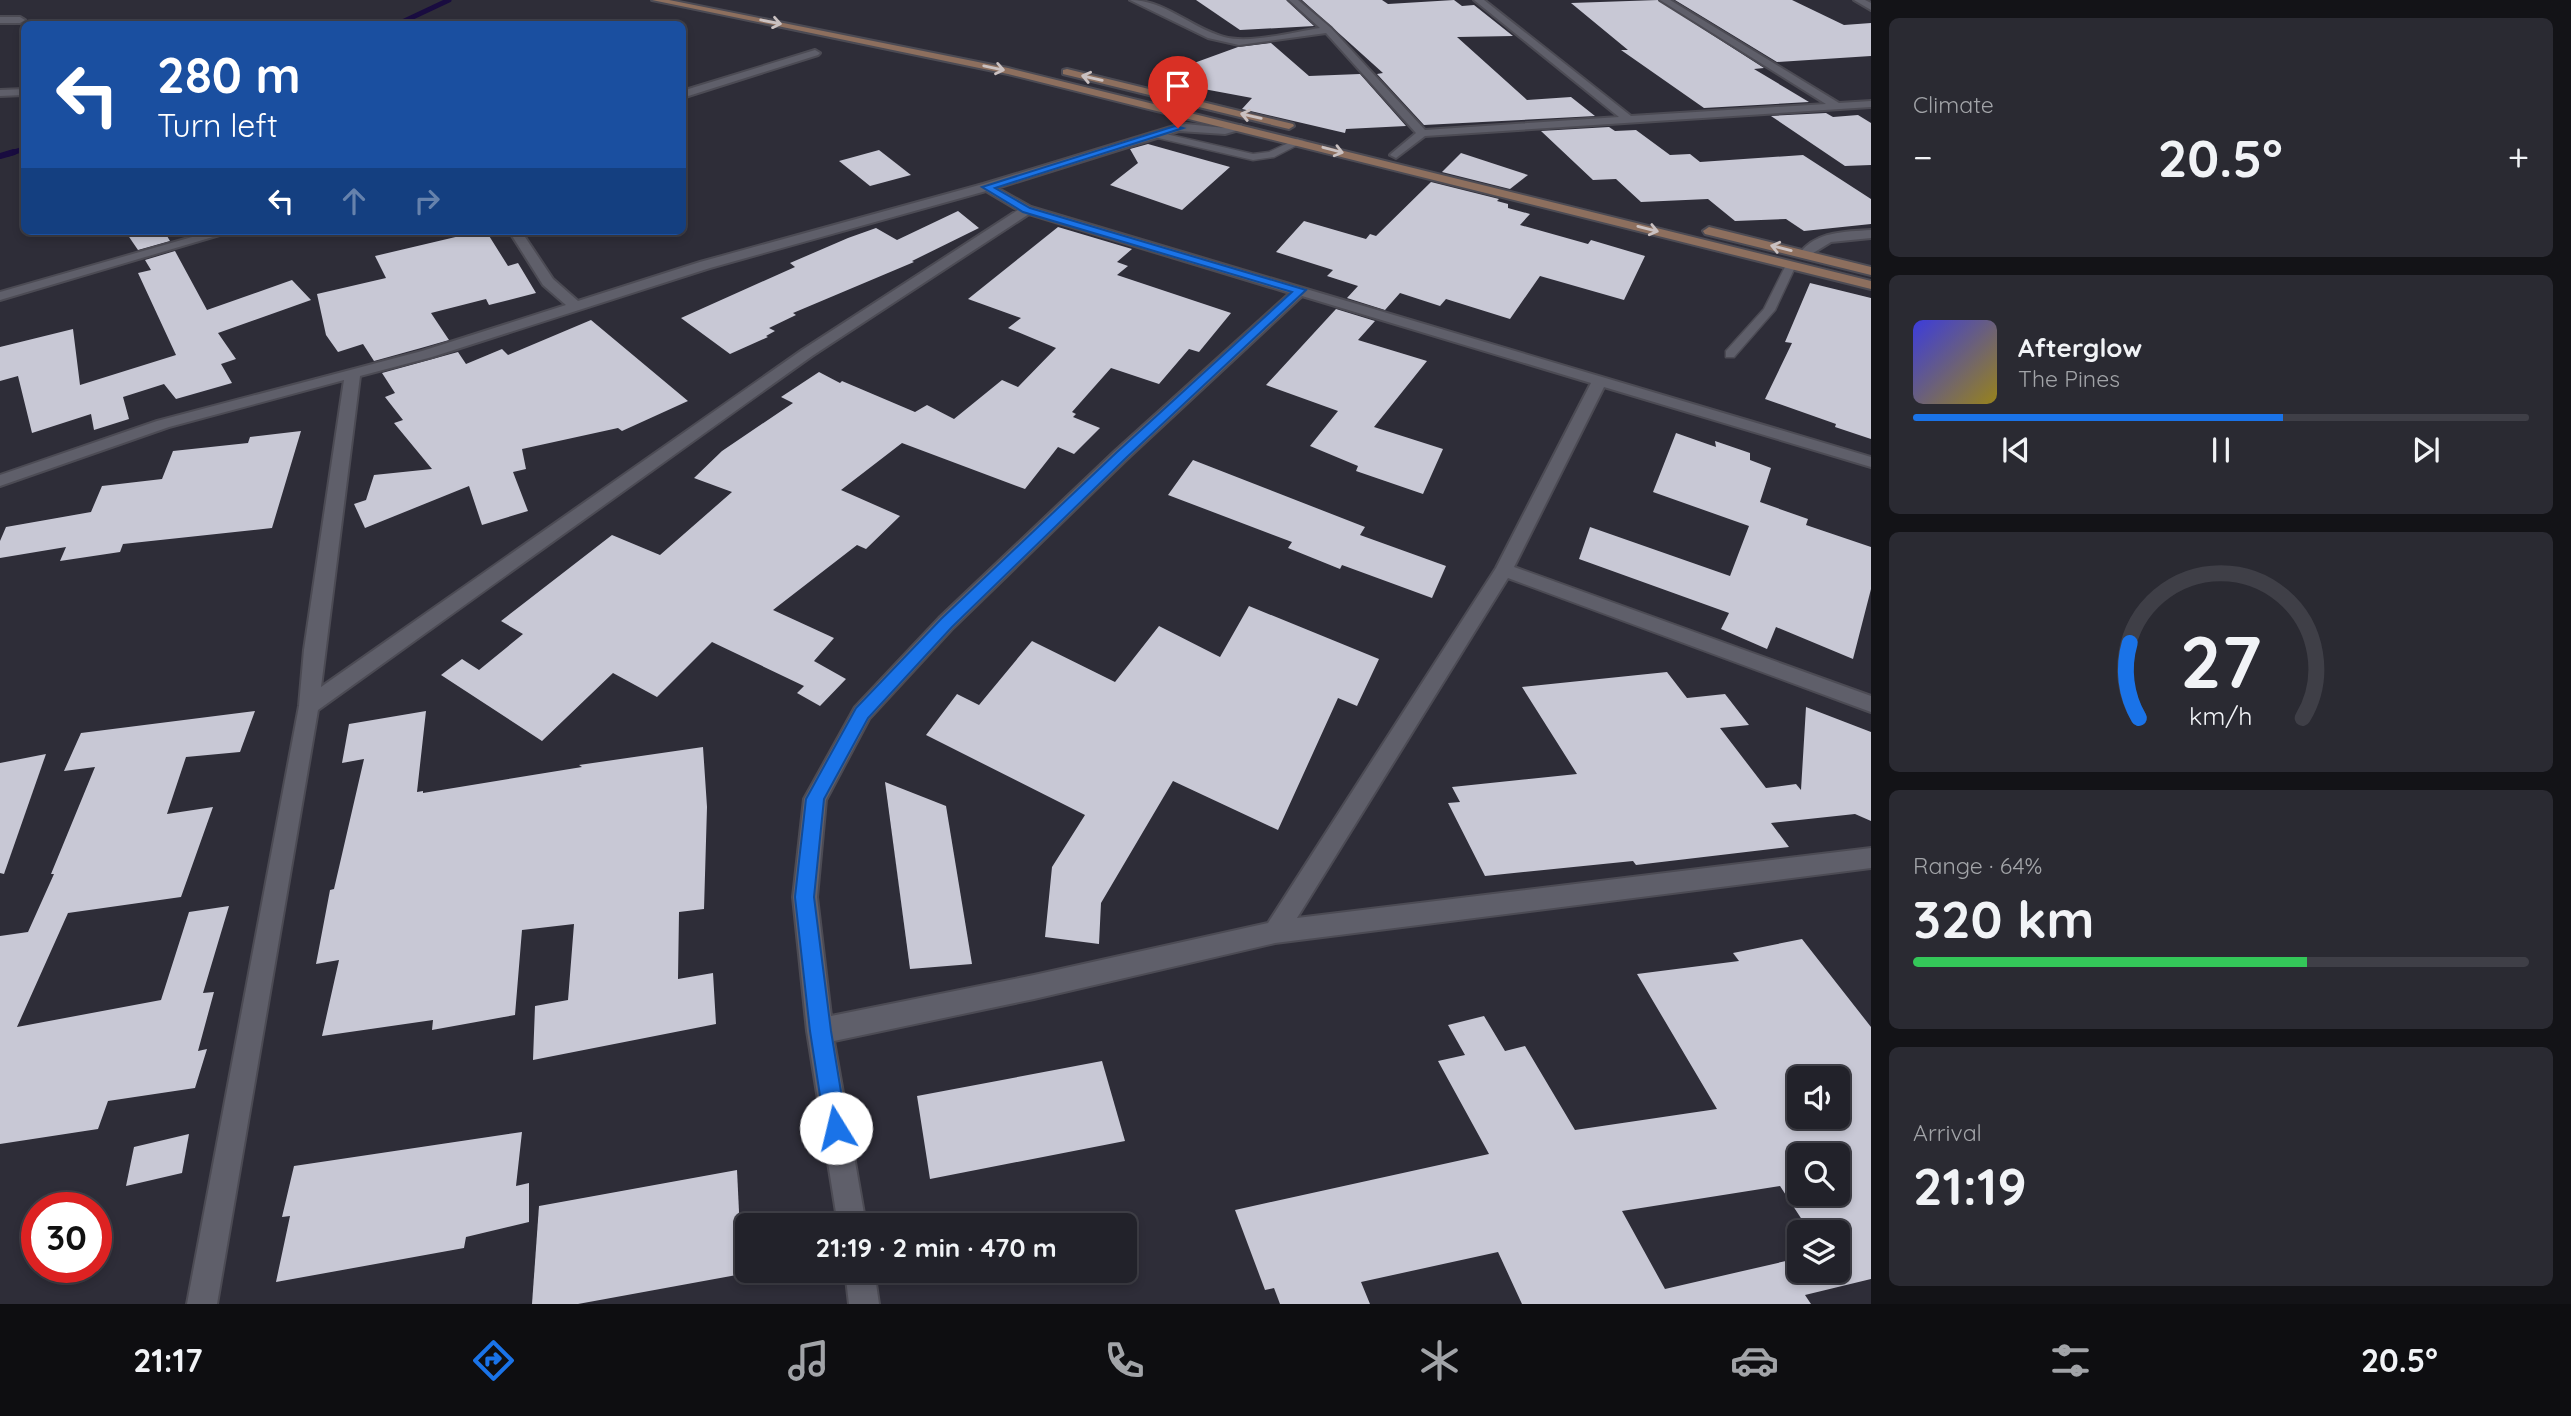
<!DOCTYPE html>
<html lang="en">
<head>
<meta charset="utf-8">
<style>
  body { margin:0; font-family:Quicksand,sans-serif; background:#2a2a32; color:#f1f3f6; height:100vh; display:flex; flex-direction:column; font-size:26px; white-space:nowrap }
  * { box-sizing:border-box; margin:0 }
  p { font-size:23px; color:#a2a4a8 }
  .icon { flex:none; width:38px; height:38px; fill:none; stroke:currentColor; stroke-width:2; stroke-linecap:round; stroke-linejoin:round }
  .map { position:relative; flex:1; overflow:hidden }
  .drawer { display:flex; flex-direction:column; gap:18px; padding:18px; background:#131317; width:700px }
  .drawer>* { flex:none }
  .top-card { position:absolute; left:21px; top:21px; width:665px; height:214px; border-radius:10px; box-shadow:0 4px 10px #0003,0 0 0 2px #3f3f47; background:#1a4fa0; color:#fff; overflow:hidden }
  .controls { position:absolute; left:1787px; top:1066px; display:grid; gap:14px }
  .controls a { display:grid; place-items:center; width:63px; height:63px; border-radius:10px; background:#22222a; box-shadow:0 4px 10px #0003,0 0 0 2px #3f3f47; font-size:35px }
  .speed { position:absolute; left:21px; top:1192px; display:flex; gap:14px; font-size:35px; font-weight:700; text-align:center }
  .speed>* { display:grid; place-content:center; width:91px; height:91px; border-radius:50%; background:#22222a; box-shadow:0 4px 10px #0003,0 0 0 2px #3f3f47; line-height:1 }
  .speed .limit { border:10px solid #d22; background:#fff; color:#111 }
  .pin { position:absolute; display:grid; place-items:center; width:60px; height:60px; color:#fff; margin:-72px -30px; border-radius:50% 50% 50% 0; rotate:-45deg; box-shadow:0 0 7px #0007 }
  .pin .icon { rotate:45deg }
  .me { position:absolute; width:77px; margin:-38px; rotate:351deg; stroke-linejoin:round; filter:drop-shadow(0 0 5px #0008) }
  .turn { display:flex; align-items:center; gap:24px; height:147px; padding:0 21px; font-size:32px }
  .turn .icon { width:91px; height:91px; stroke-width:2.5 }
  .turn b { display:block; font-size:49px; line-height:60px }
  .lanes { display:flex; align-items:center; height:66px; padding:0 21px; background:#0003; justify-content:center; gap:35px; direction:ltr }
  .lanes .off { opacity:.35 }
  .big { font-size:52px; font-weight:700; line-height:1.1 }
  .drawer .card { flex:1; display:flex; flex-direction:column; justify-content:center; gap:10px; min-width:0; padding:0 24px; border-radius:10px; background:#2a2a32 }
  .drawer .dial { align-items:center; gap:0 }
  .dial svg { height:182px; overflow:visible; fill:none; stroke:#3f3f47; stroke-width:7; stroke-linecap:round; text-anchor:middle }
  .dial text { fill:#f1f3f6; stroke:none }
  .song { display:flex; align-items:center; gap:21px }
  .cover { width:84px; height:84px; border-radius:10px; background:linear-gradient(135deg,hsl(240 70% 55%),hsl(50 70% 35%)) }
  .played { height:7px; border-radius:4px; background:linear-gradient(90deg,#1a73e8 60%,#3f3f47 60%) }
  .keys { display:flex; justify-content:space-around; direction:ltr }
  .heat { display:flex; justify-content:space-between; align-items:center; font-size:38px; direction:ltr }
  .charge { height:10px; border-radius:5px; background:linear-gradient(90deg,#34c759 64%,#3f3f47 0) }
  .trip { position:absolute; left:735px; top:1213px; width:402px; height:70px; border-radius:10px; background:#22222a; box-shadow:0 4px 10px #0003,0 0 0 2px #3f3f47; font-weight:700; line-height:70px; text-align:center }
  .tabs { display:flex; height:112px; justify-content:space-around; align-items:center; background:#0e0e11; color:#a2a4a8 }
  .tabs .icon { width:49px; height:49px }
  .tabs .active { color:#1a73e8 }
  .tabs b { font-size:32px; color:#f1f3f6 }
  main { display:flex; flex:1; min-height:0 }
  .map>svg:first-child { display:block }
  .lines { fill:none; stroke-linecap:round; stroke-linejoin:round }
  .stream-far1 { stroke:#190c40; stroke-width:5 }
  .stream { stroke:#190c40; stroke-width:6 }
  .building { fill:#c8c8d5; fill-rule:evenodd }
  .service-casing { stroke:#4c4b54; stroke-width:3 }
  .minor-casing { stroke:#4c4b54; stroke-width:4 }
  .secondary-casing { stroke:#4c4b54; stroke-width:4 }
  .service { fill:#5f5f6a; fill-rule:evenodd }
  .minor { fill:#5f5f6a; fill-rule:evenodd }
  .secondary { fill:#8d6f5e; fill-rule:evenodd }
  .oneway { stroke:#cac1c1 }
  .route { fill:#1a73e8; stroke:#114b97; stroke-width:2 }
</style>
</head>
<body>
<main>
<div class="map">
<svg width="1871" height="1304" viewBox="0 0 1871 1304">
  <rect width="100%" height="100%" fill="#2e2d38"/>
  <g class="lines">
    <g class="stream-far1">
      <polyline points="398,24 449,0"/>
      <polyline points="8,154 24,149"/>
    </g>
    <polyline class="stream" points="0,156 14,152"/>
  </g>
  <g class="building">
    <polygon points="1196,0 1286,0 1314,26 1240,30"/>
    <polygon points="1302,0 1382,0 1388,4 1454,0 1462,6 1474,5 1513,36 1457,37 1527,100 1571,97 1595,116 1424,125 1377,74 1383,73"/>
    <polygon points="1658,0 1764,68 1754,69 1809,102 1704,108 1621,50 1628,50 1571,3"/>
    <polygon points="1675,0 1792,0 1844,25 1871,23 1871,56 1777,62"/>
    <polygon points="1271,43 1309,76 1360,74 1406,126 1346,129 1345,133 1242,109 1252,98 1150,79 1238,47"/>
    <polygon points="1826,113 1833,117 1858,115 1871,123 1871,165 1845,166 1771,116"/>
    <polygon points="1609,127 1615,131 1636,130 1670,155 1690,154 1700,162 1803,155 1871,199 1871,224 1804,231 1786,219 1735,221 1708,199 1641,202 1616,179 1593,180 1541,131"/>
    <polygon points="1148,144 1230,167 1182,210 1110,185 1138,163 1130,149"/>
    <polygon points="879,150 911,175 870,186 839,161"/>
    <polygon points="1461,153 1528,175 1510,189 1442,172"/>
    <polygon points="1431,182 1499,199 1497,201 1508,204 1508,208 1530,214 1520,225 1588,244 1591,240 1645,256 1624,300 1540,276 1510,319 1446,299 1440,306 1400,293 1385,310 1347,298 1358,286 1327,276 1333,270 1276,252 1304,221 1366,239 1370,234 1376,236"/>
    <polygon points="958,211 979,228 912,261 914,262 793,313 796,315 769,328 775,331 766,336 768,337 730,354 681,318 795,267 790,263 848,238 876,228 897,240"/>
    <polygon points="1058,227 1132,249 1117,262 1128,266 1117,275 1231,313 1199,352 1189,349 1159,384 1111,368 1072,412 1076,414 1073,417 1100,428 1074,454 1058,447 1025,489 902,443 841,490 900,516 866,549 857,545 773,610 834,638 814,661 846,679 820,706 797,693 804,686 712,642 657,697 613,673 542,741 441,675 462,659 479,670 523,634 501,621 612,535 660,555 732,492 694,478 722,451 793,403 781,397 819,372 840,383 842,381 915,412 927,405 954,419 1002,380 1018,387 1056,348 1008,328 1021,318 968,299"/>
    <polygon points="125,231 164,231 170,241 138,250"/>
    <polygon points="481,231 486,231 508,266 518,263 536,293 489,305 486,299 431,313 449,340 421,348 374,361 363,344 338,352 326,335 317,294 386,278 375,256"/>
    <polygon points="175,251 207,310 292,280 311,300 218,333 236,359 221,364 232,383 176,399 164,384 123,397 129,419 94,430 91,414 32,433 18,376 0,381 0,347 73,329 80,385 176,355 138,273 151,270 145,260"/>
    <polygon points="1810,283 1871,298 1871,439 1835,427 1836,424 1765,399 1792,343 1785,342"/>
    <polygon points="1336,309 1375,321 1358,340 1427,361 1374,427 1443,449 1423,494 1356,471 1358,466 1310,446 1338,411 1266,385"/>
    <polygon points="591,320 688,401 622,431 618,428 522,449 526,469 513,472 528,511 482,525 469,486 365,528 354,504 366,500 374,475 432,469 394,423 403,420 385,397 395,393 382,373 458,352 466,364 502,349 508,355"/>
    <polygon points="301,431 272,528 123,544 120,552 60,561 66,547 0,558 0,541 6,527 91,512 102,486 162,479 173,451 248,443 250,437"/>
    <polygon points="1676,433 1716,447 1715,441 1750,453 1750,460 1771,468 1760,502 1808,519 1806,525 1871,547 1871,589 1853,659 1776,627 1767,649 1721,629 1729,613 1579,559 1590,527 1730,576 1749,526 1653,492"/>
    <polygon points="1193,460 1365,527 1360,535 1446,566 1432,598 1342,565 1340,569 1288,548 1292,542 1168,495"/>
    <polygon points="1249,606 1379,659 1357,706 1338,698 1278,830 1173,781 1101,903 1099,944 1045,937 1052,867 1085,815 926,735 957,694 979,705 1032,641 1115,682 1159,626 1220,657"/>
    <polygon points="1667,672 1687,698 1725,694 1749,725 1720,728 1766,788 1796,784 1801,790 1806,707 1871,732 1871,821 1855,814 1771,823 1789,847 1636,865 1633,861 1485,876 1448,803 1460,802 1452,787 1577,774 1522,687"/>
    <polygon points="255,711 240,752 186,757 167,814 213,807 181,897 68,913 17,1027 161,1000 189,912 229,906 203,993 214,992 198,1051 207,1049 195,1088 108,1101 98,1129 0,1144 0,936 28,932 54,874 51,874 95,767 64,771 81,733"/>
    <polygon points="426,711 417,792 423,791 423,793 582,767 579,765 703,747 707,807 704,909 679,912 678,979 713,973 716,1024 533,1060 535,1006 568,1000 574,924 522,930 515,1015 432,1030 433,1020 322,1036 339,960 316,964 330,890 334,889 364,759 342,763 349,724"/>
    <polygon points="46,754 4,874 0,873 0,763"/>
    <polygon points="885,782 946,806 972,964 910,969"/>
    <path d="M1802,939l69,88v252l-66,16 6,9h-289l-24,-52 -137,30 9,22h-90l-6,-16 -9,2 -30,-80 254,-56 -51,-93 27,-6 -17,-30 36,-9 21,35 20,-5 50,84 142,-21 -80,-135 102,-13 -6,-8zM1799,1078h39v38h-39zM1799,1155h39v39h-39zM1780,1186l30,46h28v38h-39v-12l-134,31 -43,-78z"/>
    <polygon points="1102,1061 1125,1141 930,1179 917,1096"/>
    <polygon points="522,1132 516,1186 529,1183 529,1222 466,1237 464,1248 276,1282 290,1216 282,1217 294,1166"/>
    <polygon points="189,1134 182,1173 126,1186 134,1147"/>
    <polygon points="737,1170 742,1274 578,1304 532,1304 539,1206"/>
  </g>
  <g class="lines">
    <defs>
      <g id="service">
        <polygon points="1157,132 1253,154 1269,152 1297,139 1305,141 1274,157 1253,160 1154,137 1154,133"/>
        <polygon points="1791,262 1796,265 1775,310 1734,357 1726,357 1726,351 1764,309 1786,265"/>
      </g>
      <g id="minor">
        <path d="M1130,0c35,0 61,28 94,37 26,7 69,-5 96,-9l-31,-28h9l33,28 94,102 194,-13 -145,-117h10l147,116 195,-12 -166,-104h10l169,103 32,-2v6l-446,29 -29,22 -6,-3 2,-2 24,-20 -90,-100 -87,12 -31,-7z"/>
        <polygon points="1854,0 1865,0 1871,3 1871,10"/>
        <polygon points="0,17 20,17 25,20 20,23 0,23"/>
        <polygon points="815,50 820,53 818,55 682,98 682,91"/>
        <polygon points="24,89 24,95 0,96 0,90"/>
        <path d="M1186,124l39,4 16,-3 5,3 -21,6 -46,-3 -182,57 34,19 840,250v10l-267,-80 -90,180 357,129v16l-363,-134 -211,340 574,-70v20l-596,75 -241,56 -200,42 32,184h-28l-31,-194 -14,-134 11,-98 51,-92 84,-89 176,-167 175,-158 -261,-79 -217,142 -494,354 -101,594h-30l112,-598 5,-56 40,-270 -175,47 -169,59v-11l157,-54 265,-70 144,-46 -23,-20 -34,-54h12l32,48 25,22 122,-39 283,-78 191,-58zM986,191l32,19 -216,140 -481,337 39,-311 72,-19 278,-89zM1302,296l289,87 -95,185 -228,355 -234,52 -203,41 -14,-119 9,-97 43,-81 84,-91 174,-169z"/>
        <path d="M1871,230v8l-40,4 -26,16 -6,-4c17,-23 45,-22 72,-24z"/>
        <polygon points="213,231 233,231 0,300 0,292"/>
        <polygon points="845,1270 874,1270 879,1304 849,1304"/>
      </g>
      <g id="secondary">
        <polygon points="652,0 669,0 1008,68 1871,281 1871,289 1008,74"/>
        <polygon points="1067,69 1293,124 1294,126 1289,129 1063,74 1063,70"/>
        <polygon points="1709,227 1871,267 1871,275 1705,234 1703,231"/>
      </g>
    </defs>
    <use href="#service" class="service-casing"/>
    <use href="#minor" class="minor-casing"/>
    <use href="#secondary" class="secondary-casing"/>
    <use href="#service" class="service"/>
    <use href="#minor" class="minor"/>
    <use href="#secondary" class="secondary"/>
  </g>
  <defs><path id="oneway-shaft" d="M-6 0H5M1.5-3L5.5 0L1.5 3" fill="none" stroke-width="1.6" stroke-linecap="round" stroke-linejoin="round" transform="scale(1.75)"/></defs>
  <g class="oneway">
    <use href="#oneway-shaft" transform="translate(771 22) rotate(11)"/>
    <use href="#oneway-shaft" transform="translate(994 68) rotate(12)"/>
    <use href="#oneway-shaft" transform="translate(1092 78) rotate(-167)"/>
    <use href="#oneway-shaft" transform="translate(1251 116) rotate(-167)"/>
    <use href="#oneway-shaft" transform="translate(1333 150) rotate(15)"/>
    <use href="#oneway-shaft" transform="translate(1648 229) rotate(14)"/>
    <use href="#oneway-shaft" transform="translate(1781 248) rotate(-166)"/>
  </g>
  <polygon class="route" points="1175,126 1183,128 995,188 1030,208 1306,290 1126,458 952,627 868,718 824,799 814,897 831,1031 847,1128 844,1136 836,1139 828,1136 825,1128 810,1031 795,897 806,799 856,708 941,619 1117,452 1292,292 1023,212 982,187"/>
</svg>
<div class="controls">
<a><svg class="icon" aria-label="sound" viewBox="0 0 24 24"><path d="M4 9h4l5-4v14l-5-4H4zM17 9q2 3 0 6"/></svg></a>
<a><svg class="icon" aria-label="search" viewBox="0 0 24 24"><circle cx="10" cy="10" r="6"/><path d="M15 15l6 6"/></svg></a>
<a><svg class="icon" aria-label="layers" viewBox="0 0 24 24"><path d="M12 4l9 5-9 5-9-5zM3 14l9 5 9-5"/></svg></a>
</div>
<div class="speed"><div class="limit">30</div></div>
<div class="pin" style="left:1178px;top:128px;background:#d93025"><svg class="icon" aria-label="arrive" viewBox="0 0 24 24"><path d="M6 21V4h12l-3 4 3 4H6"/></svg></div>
<svg class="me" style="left:836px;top:1128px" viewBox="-20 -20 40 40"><circle r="19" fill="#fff"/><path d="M0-13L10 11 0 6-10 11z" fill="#1a73e8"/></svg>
<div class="trip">21:19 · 2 min · 470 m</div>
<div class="top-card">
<div class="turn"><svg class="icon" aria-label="left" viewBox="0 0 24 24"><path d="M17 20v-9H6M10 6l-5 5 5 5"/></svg><div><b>280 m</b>Turn left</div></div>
<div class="lanes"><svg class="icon" aria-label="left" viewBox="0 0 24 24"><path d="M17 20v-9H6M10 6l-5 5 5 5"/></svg><svg class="icon off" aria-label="ahead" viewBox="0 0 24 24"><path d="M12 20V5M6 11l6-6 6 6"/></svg><svg class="icon off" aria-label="right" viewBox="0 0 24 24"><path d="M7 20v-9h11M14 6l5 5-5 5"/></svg></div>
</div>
</div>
<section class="drawer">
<div class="card"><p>Climate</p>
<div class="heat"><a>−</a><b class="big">20.5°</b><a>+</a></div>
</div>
<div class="card">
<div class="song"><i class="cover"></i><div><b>Afterglow</b><p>The Pines</p></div></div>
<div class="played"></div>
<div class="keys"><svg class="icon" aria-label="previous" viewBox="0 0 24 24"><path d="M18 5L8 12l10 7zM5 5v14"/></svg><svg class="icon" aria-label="pause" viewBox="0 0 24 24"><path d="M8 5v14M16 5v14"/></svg><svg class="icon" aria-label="next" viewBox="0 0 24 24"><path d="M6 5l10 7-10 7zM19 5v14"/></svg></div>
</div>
<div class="card dial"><svg viewBox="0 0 100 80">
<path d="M14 69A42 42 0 1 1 86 69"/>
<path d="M14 69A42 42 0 0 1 10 36" stroke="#1a73e8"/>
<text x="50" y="56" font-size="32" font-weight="700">27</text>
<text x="50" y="72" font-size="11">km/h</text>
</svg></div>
<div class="card"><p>Range · 64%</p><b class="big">320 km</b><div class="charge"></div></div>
<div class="card"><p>Arrival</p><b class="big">21:19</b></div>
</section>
</main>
<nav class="tabs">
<b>21:17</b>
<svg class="icon active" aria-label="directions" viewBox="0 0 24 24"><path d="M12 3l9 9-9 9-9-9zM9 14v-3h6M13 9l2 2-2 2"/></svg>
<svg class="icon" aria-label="music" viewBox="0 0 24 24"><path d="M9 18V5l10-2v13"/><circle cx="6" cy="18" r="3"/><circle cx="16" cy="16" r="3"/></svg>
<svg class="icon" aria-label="phone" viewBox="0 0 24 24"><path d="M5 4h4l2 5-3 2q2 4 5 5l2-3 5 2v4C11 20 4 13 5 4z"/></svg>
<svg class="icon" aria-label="climate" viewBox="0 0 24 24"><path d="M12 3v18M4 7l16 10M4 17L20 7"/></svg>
<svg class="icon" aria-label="car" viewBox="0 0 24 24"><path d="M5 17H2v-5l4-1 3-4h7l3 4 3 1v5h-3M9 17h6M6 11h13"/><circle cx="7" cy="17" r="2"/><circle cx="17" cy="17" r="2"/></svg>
<svg class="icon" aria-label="filters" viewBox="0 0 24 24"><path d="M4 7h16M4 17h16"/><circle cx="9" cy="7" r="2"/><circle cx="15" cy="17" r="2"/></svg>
<b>20.5°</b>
</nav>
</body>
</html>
